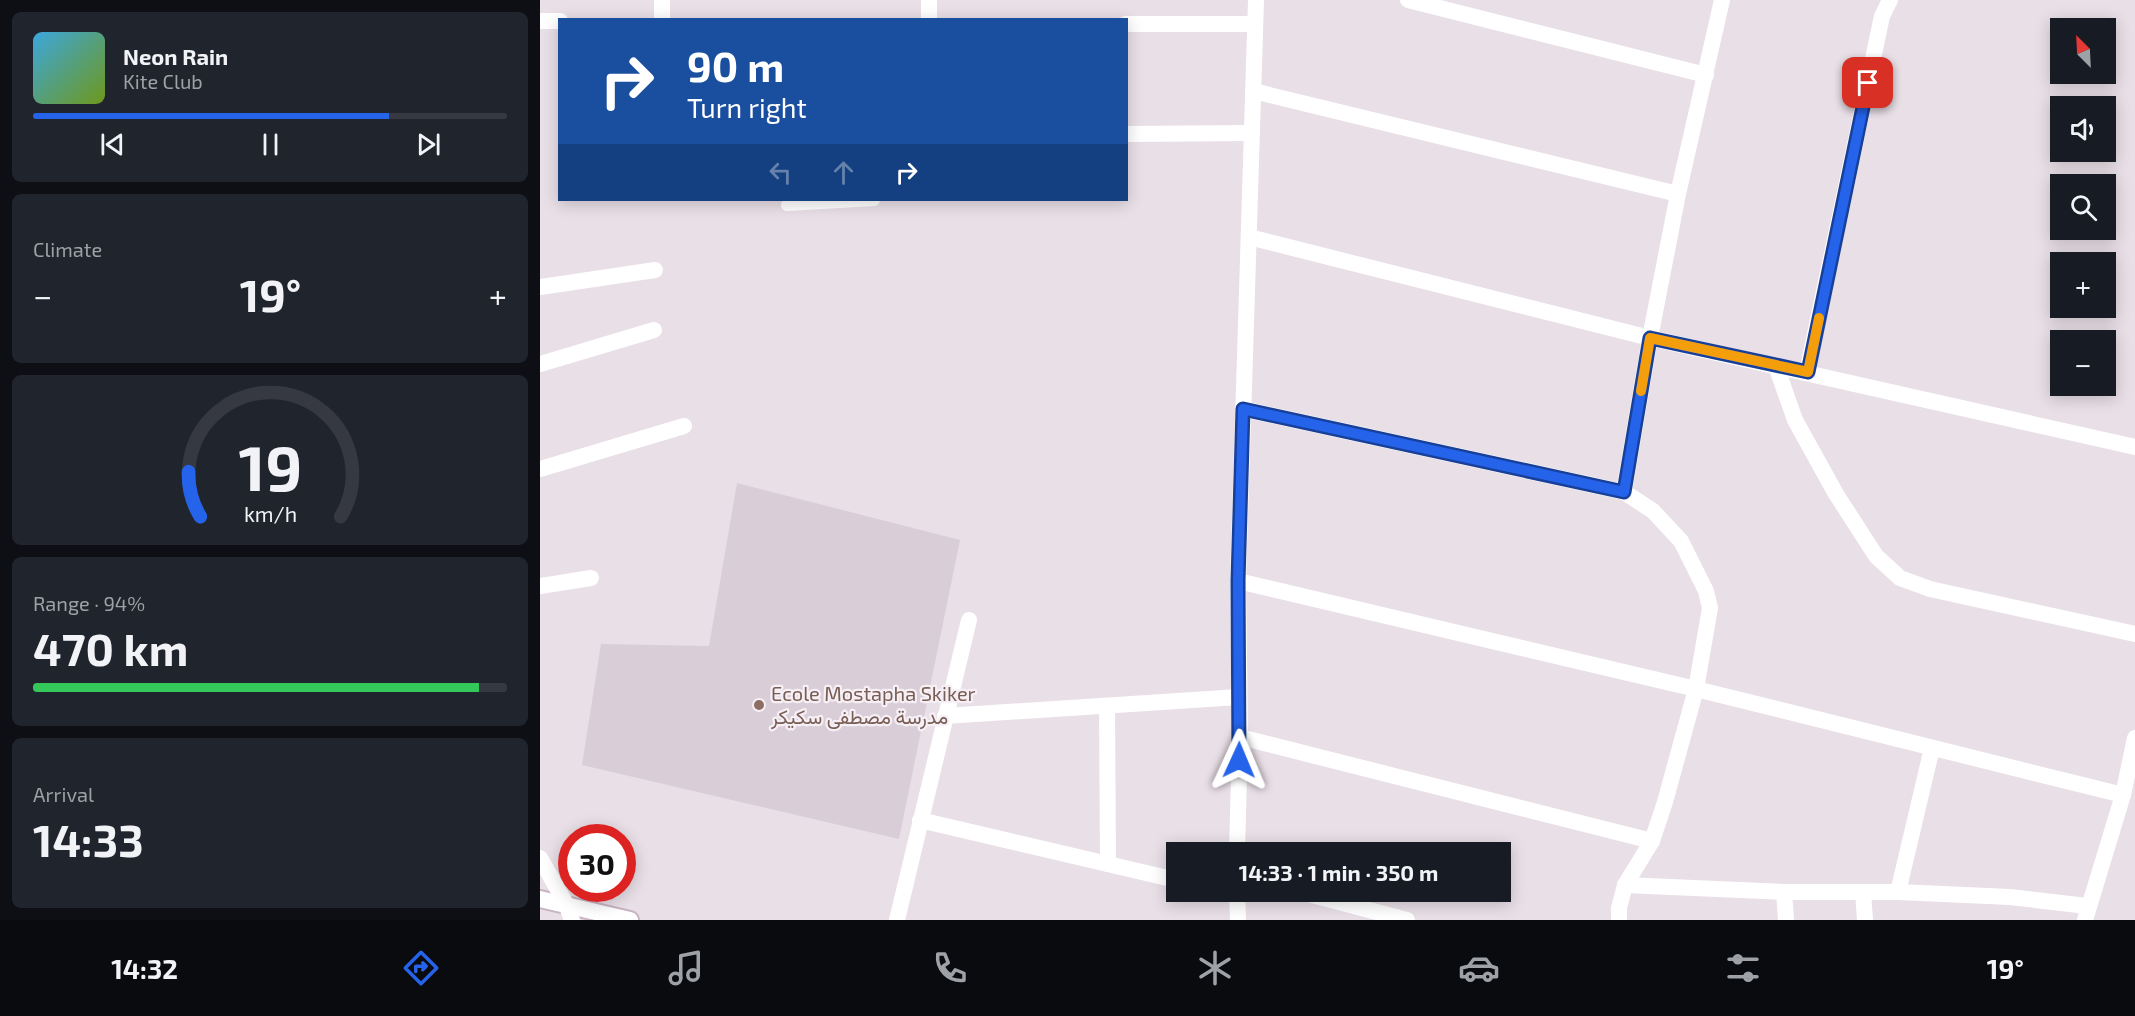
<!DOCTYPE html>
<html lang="en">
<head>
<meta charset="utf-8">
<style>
  body { margin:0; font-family:"Exo 2",Vazirmatn,sans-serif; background:#20242c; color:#f1f3f6; height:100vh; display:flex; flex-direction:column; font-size:22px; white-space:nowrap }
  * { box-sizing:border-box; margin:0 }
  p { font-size:20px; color:#9ea1a6 }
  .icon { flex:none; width:33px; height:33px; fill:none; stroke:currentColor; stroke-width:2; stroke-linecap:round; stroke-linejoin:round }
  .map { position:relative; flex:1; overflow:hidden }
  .panel { display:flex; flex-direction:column; gap:12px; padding:12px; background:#0d0f14; width:540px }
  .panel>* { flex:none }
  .guide { position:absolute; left:18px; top:18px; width:570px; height:183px; border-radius:0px; box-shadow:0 3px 15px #0003; background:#1a4fa0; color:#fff; overflow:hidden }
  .needle { width:39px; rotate:336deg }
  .fabs { position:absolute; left:1510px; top:18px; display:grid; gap:12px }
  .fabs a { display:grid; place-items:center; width:66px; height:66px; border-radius:0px; background:#171b24; box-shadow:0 3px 15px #0003; font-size:30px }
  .speed { position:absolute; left:18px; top:824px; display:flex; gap:12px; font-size:30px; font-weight:700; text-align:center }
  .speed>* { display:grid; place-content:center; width:78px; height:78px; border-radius:50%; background:#171b24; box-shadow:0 3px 15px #0003; line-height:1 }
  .speed .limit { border:9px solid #d22; background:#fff; color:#111 }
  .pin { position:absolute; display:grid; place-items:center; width:51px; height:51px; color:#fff; margin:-26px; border-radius:12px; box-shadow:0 3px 9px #0006 }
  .me { position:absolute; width:66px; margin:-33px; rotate:1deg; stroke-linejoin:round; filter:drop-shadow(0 0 4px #0008) }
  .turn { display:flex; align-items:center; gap:21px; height:126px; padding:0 30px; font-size:27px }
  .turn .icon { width:78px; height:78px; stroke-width:2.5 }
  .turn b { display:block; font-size:42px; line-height:51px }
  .lanes { display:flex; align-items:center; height:57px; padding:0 30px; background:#0003; justify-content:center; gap:30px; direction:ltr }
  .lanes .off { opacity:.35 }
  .big { font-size:45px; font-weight:700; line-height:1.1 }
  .panel .card { flex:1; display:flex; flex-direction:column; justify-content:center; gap:9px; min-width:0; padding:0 21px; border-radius:9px; background:#20242c }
  .panel .dial { align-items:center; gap:0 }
  .dial svg { height:156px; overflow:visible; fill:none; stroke:#363941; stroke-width:7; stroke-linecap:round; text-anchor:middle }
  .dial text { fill:#f1f3f6; stroke:none }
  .song { display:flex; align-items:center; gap:18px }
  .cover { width:72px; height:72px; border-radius:9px; background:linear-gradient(135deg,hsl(200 70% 55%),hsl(80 70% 35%)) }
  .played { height:6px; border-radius:3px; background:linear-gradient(90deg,#2563eb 75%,#363941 75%) }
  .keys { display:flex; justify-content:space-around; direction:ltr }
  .heat { display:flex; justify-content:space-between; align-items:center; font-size:33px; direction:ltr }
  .charge { height:9px; border-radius:4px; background:linear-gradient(90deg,#34c759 94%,#363941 0) }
  .trip { position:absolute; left:626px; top:842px; width:345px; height:60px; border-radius:0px; background:#171b24; box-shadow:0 3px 15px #0003; font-weight:700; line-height:60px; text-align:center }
  .tab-bar { display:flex; height:96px; justify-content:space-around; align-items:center; background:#090b0e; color:#9ea1a6 }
  .tab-bar .icon { width:42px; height:42px }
  .tab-bar .active { color:#2563eb }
  .tab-bar b { font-size:27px; color:#f1f3f6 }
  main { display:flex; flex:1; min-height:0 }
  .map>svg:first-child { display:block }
  .built { fill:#d9ced7 }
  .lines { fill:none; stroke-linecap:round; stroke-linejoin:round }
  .secondary-casing { stroke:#c8b4c3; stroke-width:20 }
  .service { stroke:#fff; stroke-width:12 }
  .minor { stroke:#fff; stroke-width:16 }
  .tertiary { stroke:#fff; stroke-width:16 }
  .secondary { stroke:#fff; stroke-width:16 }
  .route-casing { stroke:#184099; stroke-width:15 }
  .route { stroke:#2563eb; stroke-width:10 }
  .slow { stroke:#f59e0b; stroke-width:10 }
  .education-dot { fill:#8d6e63; stroke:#f6eff5; stroke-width:2 }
  .labels { text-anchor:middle; stroke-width:4.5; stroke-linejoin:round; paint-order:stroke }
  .education-label { font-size:20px; fill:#785e54; stroke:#f6eff5; text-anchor:start }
</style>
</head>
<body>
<main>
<section class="panel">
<div class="card">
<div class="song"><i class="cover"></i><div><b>Neon Rain</b><p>Kite Club</p></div></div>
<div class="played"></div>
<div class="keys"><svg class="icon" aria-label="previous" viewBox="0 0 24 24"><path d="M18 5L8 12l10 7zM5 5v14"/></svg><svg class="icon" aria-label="pause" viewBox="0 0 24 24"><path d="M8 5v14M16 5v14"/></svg><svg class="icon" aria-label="next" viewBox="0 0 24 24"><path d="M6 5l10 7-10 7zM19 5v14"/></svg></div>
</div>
<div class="card"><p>Climate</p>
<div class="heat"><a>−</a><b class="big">19°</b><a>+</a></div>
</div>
<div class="card dial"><svg viewBox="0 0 100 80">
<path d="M14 69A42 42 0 1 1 86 69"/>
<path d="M14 69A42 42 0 0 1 8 46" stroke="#2563eb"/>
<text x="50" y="56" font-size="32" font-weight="700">19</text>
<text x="50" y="72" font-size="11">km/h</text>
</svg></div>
<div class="card"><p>Range · 94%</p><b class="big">470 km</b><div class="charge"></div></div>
<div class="card"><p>Arrival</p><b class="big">14:33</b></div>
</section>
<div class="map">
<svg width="1595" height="920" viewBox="0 0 1595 920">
  <rect width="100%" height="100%" fill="#e9dfe7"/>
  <polygon class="built" points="197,483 420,540 359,839 42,765 61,644 169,646"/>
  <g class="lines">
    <defs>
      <polyline id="secondary" points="0,899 90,920"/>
    </defs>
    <use href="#secondary" class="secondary-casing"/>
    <polyline class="service" points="247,205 334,200"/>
    <g class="minor">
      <polyline points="122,0 122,20"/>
      <polyline points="868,0 1166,75"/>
      <polyline points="389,20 389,0"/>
      <polyline points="0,21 20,21"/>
      <polyline points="586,24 715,24"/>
      <polyline points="713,91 1138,194"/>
      <polyline points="586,134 712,133"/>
      <polyline points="709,237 1110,338 1595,447"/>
      <polyline points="0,287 115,270"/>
      <polyline points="0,364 114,330"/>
      <polyline points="1236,366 1255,420 1296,494 1336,556 1360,578 1390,589 1595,634"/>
      <polyline points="1267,372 1342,16 1350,0"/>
      <polyline points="703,409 1084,492"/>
      <polyline points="0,469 144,426"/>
      <polyline points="698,581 1156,689 1583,795"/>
      <polyline points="0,586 51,578"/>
      <polyline points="567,706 568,864"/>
      <polyline points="405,716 699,697"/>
      <polyline points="700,737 1112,841"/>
      <polyline points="380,820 636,880"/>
      <polyline points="697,852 700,737 698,581 716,0"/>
      <polyline points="0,858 26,904 32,920"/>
      <polyline points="1085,885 1244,892 1358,892 1470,897 1547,906"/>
      <polyline points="697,891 698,920"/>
      <polyline points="757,891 867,920"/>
      <polyline points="1244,892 1246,920"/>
      <polyline points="1323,892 1325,920"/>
      <polyline points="1358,892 1392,748"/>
      <polyline points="357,920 429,620"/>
      <polyline points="1079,920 1079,908 1085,885 1112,841 1125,802 1156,689 1170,608 1166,591 1141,541 1113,511 1084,492 1110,338 1138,194 1182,0"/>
    </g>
    <polyline class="tertiary" points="1545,920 1583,795 1595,738"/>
    <use href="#secondary" class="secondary"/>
  </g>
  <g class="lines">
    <defs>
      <polyline id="route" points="699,760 698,581 703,409 1084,492 1110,338 1268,372 1328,83"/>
    </defs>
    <use href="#route" class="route-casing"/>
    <use href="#route" class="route"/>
    <polyline class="slow" points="1101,391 1110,338 1268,372 1279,318"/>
  </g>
  <circle class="education-dot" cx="219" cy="705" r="6"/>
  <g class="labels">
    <g class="education-label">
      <text x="231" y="701">Ecole Mostapha Skiker<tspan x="231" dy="23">مدرسة مصطفى سكيكر</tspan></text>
    </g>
  </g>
</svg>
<div class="fabs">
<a><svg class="needle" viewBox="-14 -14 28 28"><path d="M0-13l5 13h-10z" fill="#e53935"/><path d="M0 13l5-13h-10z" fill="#9ea1a6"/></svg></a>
<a><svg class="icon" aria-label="sound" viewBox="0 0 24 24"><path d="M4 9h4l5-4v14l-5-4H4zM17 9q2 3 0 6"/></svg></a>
<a><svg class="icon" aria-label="search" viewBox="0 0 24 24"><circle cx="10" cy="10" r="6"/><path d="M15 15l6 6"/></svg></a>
<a>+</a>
<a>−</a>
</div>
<div class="speed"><div class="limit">30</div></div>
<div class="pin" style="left:1328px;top:83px;background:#d93025"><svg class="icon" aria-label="arrive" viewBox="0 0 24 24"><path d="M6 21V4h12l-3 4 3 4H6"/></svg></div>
<svg class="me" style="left:699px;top:760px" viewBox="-20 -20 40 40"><path d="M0-17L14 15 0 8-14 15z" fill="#2563eb" stroke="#fff" stroke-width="4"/></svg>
<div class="trip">14:33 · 1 min · 350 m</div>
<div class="guide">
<div class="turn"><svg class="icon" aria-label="right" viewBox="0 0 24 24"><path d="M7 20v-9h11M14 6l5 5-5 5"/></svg><div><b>90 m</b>Turn right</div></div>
<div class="lanes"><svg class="icon off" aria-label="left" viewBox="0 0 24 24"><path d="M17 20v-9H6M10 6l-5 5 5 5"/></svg><svg class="icon off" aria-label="ahead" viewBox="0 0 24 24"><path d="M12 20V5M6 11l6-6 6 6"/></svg><svg class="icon" aria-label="right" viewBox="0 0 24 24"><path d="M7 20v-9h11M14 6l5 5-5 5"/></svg></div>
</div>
</div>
</main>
<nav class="tab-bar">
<b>14:32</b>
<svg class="icon active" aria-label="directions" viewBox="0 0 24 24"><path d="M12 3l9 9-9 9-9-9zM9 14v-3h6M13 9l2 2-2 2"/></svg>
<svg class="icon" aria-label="music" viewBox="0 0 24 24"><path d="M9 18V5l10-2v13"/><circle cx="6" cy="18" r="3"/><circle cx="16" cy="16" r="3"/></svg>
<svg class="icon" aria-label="phone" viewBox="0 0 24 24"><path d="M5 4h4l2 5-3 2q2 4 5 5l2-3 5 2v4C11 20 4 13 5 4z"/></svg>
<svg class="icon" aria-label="climate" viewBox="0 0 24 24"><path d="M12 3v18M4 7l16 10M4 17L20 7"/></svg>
<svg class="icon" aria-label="car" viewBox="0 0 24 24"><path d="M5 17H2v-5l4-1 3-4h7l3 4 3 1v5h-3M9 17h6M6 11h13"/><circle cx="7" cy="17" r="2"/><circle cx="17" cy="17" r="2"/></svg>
<svg class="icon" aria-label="filters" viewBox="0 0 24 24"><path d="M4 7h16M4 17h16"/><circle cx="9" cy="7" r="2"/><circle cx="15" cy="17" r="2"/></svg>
<b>19°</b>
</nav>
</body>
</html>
